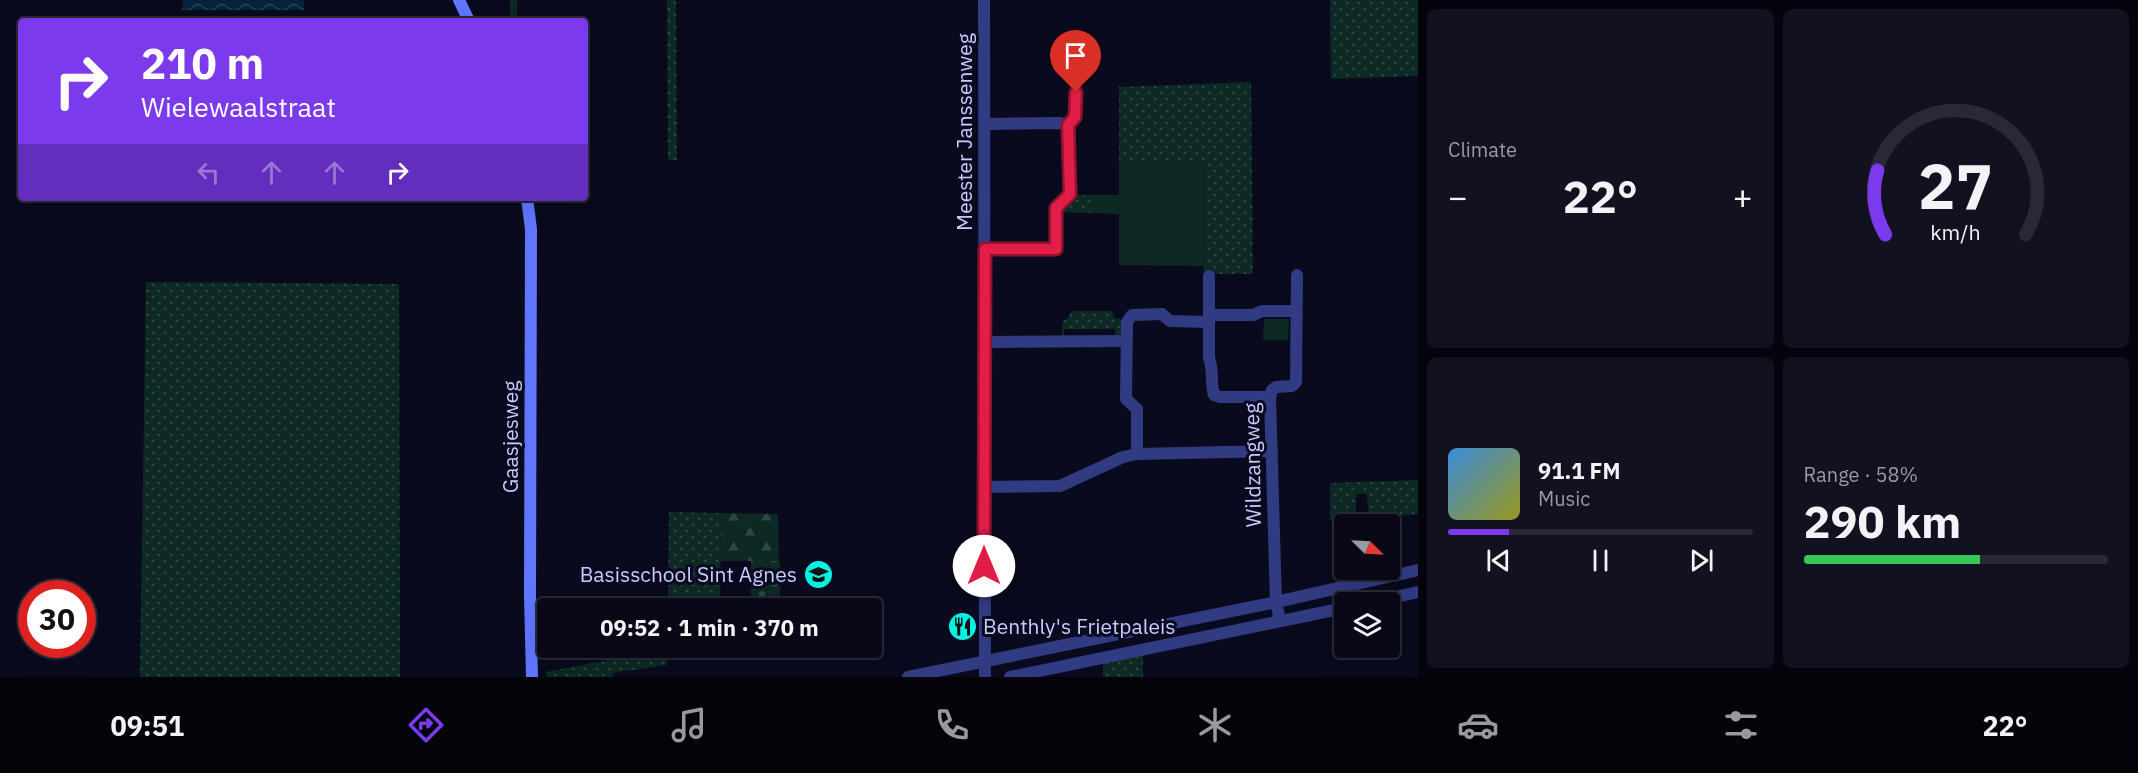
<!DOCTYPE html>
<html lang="en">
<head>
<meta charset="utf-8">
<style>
  body { margin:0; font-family:"IBM Plex Sans",sans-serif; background:#11111f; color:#f1f3f6; height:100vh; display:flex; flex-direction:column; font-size:22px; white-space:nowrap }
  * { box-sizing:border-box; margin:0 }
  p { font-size:20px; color:#989aa1 }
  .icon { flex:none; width:33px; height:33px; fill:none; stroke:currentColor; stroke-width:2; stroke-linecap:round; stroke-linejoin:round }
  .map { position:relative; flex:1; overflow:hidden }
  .panel { display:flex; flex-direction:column; gap:9px; padding:9px; background:#04040c; width:720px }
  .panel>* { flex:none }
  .hud { position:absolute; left:18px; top:18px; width:570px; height:183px; border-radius:6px; box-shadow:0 6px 24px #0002,0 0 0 2px #292935; background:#7c3aed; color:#fff; overflow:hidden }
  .needle { width:39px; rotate:114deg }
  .buttons { position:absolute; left:1334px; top:514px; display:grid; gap:12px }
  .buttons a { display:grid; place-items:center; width:66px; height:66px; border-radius:6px; background:#080816; box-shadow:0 6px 24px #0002,0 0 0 2px #292935; font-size:30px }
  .speed { position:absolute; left:18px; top:580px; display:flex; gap:12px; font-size:30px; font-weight:700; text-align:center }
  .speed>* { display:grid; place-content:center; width:78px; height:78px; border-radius:50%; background:#080816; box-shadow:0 6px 24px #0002,0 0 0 2px #292935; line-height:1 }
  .speed .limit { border:9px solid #d22; background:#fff; color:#111 }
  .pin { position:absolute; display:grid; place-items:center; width:51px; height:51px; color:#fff; margin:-62px -26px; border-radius:50% 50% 50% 0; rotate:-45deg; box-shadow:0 0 6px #0007 }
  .pin .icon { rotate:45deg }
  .me { position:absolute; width:66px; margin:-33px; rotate:0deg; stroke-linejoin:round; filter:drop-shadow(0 0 4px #0008) }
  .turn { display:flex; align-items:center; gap:21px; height:126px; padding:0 24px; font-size:27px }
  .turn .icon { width:78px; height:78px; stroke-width:2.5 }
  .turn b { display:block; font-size:42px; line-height:51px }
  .lanes { display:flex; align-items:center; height:57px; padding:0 24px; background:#0003; justify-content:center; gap:30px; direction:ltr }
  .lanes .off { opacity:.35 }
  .big { font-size:45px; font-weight:800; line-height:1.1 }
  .panel .card { flex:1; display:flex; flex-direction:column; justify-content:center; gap:9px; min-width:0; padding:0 21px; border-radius:9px; background:#11111f }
  .panel .dial { align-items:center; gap:0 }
  .dial svg { height:156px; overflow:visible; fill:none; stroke:#292935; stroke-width:7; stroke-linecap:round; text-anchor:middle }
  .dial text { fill:#f1f3f6; stroke:none }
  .song { display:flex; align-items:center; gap:18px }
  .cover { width:72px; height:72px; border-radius:9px; background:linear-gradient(135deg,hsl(210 70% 55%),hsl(60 70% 35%)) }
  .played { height:6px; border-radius:3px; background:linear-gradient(90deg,#7c3aed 20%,#292935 20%) }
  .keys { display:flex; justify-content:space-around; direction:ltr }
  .heat { display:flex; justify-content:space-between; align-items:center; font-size:33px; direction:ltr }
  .charge { height:9px; border-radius:4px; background:linear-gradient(90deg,#34c759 58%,#292935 0) }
  .panel .tiles { flex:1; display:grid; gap:9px; grid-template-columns:repeat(2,1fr) }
  .trip { position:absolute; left:537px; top:598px; width:345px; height:60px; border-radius:6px; background:#080816; box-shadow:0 6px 24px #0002,0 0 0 2px #292935; font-weight:800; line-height:60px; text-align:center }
  .dock { display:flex; height:96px; justify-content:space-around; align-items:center; background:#030309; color:#989aa1 }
  .dock .icon { width:42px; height:42px }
  .dock .current { color:#7c3aed }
  .dock b { font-size:27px; color:#f1f3f6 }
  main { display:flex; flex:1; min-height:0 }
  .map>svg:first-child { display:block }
  .grass { fill:url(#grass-dots) }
  .forest { fill:url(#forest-firs) }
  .cemetery { fill:url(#cemetery-stones) }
  .green { fill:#0d2923 }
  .water { fill:url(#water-waves) }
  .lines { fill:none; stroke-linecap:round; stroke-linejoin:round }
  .minor { stroke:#313b82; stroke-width:12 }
  .tertiary { stroke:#313b82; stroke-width:12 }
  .secondary { stroke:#5f76ff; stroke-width:12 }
  .route-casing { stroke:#92132f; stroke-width:15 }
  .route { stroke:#e11d48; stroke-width:10 }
  .labels { text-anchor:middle; stroke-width:6; stroke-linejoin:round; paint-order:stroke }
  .street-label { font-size:21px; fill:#c8cbff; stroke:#0a0a1e }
  .poi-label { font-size:21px; fill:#c8cbff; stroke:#0a0a1e; text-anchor:end }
</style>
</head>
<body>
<main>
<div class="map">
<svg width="1418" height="677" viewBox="0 0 1418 677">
  <defs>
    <pattern id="grass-dots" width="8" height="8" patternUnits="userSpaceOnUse" patternTransform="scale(1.5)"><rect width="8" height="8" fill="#0d2923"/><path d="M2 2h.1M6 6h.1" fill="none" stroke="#2f4744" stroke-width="1.8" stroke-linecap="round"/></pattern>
    <pattern id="forest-firs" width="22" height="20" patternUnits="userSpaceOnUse" patternTransform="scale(1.5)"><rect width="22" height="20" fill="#0d2923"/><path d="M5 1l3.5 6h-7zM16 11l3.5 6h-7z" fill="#2f4744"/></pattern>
    <pattern id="cemetery-stones" width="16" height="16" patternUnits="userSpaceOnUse" patternTransform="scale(1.5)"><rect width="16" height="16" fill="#0d2923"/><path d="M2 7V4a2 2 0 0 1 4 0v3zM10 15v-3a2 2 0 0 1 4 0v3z" fill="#2f4744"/></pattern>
    <pattern id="water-waves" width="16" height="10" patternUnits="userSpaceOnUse" patternTransform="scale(1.5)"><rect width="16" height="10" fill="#05233d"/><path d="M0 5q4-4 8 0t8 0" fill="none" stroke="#28425a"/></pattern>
  </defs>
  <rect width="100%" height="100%" fill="#0a0a1e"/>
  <g class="grass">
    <polygon points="667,0 676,0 677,160 668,160"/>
    <polygon points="1330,0 1418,0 1418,76 1331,79"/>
    <polygon points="1251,82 1253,274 1204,274 1205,163 1119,163 1119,87"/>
    <polygon points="1077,195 1093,195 1093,213 1061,212"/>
    <polygon points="146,282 399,284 400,677 140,677"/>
    <polygon points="1072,311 1112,311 1115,318 1123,320 1122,335 1115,338 1115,329 1064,329 1064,338 1062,338 1062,322 1068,318"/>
    <polygon points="1418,480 1418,514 1369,520 1367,494 1356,494 1356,525 1344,525 1344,570 1357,570 1357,573 1341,578 1338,522 1331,521 1330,518 1330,483"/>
    <polygon points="669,512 721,513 720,609 694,609 693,604 668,604"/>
    <polygon points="667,649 667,665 613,673 613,677 547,677 546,672"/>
    <polygon points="1143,652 1143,677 1103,677 1103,661"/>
  </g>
  <g class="forest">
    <rect x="510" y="0" width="7" height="21"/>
    <polygon points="721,513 778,514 779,561 720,561"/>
  </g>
  <rect class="cemetery" x="751" y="561" width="29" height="48"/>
  <g class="green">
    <polygon points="1119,163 1205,163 1204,266 1119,265 1119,214 1093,213 1093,195 1119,195"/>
    <polygon points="1264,319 1289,319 1288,340 1263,340"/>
  </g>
  <polygon class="water" points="183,0 304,0 304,10 182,10"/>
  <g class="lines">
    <g class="minor">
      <polyline points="984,0 985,677"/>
      <polyline points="985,124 1060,123 1068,125 1070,133 1070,194 1056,208 1056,249 985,249"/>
      <polyline points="1068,125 1075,117 1075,92"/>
      <path d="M1209,276v82c5,13 1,25 5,37l6,2h50"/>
      <polyline points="1209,315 1253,315 1262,311 1296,311"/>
      <polyline points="985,342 1126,341"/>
      <polyline points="1137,454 1137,409 1126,399 1127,322 1132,315 1162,314 1170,321 1209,322"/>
      <polyline points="985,487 1060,486 1123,457 1137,454 1272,451"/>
      <polyline points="1368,603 1418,592"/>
      <polyline points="1280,621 1276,602 1270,397 1272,390 1276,387 1292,386 1296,382 1297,275"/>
      <polyline points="1010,677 1344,608"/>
    </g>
    <polyline class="tertiary" points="908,677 1276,602 1418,570"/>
    <g class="secondary">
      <polyline points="459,0 469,21"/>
      <polyline points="527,198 531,229 530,596 532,677"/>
    </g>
  </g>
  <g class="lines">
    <defs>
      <polyline id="route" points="984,566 985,249 1056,249 1056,208 1070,194 1068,125 1075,117 1076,92"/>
    </defs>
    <use href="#route" class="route-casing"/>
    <use href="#route" class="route"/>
  </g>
  <defs>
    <symbol id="school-disc" viewBox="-11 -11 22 22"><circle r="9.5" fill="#00f3e2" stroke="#0a0a1e"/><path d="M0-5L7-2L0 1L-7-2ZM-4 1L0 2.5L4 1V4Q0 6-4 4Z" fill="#111"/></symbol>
    <symbol id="restaurant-disc" viewBox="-11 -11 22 22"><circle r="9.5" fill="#00f3e2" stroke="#0a0a1e"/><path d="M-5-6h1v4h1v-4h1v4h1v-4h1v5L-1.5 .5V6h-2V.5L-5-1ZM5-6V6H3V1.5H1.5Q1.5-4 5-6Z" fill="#111"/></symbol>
  </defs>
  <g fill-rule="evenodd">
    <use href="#school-disc" x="802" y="558" width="33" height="33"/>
    <use href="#restaurant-disc" x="946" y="610" width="33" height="33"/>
  </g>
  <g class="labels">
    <g class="street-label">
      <text transform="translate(965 132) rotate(-90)" y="7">Meester Janssenweg</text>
      <text transform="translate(511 437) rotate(-90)" y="7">Gaasjesweg</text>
      <text transform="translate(1253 465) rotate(-91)" y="7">Wildzangweg</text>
    </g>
    <g class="poi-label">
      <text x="797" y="582">Basisschool Sint Agnes</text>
      <text x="983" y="634" text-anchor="start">Benthly's Frietpaleis</text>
    </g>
  </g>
</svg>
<div class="buttons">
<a><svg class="needle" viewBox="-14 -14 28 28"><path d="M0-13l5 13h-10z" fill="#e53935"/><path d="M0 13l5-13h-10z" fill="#989aa1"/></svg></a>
<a><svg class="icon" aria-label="layers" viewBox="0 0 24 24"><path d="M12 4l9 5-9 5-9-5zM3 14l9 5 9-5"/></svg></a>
</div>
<div class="speed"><div class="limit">30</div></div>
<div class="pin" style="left:1076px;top:92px;background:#d93025"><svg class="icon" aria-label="arrive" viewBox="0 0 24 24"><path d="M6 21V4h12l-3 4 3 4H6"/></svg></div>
<svg class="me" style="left:984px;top:566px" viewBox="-20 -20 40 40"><circle r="19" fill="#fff"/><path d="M0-13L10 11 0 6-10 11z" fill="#e11d48"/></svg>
<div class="trip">09:52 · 1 min · 370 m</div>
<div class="hud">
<div class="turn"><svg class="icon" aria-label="right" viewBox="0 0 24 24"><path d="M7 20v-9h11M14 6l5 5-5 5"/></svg><div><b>210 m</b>Wielewaalstraat</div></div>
<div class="lanes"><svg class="icon off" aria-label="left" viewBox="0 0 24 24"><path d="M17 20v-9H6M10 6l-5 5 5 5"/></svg><svg class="icon off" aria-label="ahead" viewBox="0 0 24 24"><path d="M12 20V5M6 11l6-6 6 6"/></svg><svg class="icon off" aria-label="ahead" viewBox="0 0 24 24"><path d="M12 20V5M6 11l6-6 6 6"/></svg><svg class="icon" aria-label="right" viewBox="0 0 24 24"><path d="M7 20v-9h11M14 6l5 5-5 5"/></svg></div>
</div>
</div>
<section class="panel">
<div class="tiles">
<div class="card"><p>Climate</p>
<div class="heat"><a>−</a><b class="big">22°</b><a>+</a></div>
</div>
<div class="card dial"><svg viewBox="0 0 100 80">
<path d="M14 69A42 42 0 1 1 86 69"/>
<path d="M14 69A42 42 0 0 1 10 36" stroke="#7c3aed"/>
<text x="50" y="56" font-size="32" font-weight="700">27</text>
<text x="50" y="72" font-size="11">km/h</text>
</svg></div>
<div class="card">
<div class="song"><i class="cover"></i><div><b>91.1 FM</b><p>Music</p></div></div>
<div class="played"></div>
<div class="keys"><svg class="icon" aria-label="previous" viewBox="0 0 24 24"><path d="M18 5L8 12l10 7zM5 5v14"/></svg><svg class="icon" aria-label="pause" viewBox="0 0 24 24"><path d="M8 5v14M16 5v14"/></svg><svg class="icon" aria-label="next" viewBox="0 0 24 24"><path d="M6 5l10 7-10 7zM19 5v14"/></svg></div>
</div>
<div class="card"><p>Range · 58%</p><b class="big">290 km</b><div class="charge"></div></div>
</div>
</section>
</main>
<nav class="dock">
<b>09:51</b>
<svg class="icon current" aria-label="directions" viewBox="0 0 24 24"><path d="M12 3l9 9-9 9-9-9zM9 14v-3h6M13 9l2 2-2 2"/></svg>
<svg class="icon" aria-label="music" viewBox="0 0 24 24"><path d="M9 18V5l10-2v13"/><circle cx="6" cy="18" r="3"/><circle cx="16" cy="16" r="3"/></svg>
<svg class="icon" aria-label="phone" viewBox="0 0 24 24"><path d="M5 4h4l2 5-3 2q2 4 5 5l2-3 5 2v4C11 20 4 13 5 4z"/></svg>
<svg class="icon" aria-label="climate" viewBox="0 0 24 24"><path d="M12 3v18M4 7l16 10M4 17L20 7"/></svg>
<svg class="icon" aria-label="car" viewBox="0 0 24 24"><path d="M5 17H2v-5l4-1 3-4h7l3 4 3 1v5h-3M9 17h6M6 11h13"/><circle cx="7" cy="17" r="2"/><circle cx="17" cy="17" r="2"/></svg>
<svg class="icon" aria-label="filters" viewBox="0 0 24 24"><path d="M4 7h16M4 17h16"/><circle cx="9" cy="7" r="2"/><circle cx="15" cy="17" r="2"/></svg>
<b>22°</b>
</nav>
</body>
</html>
